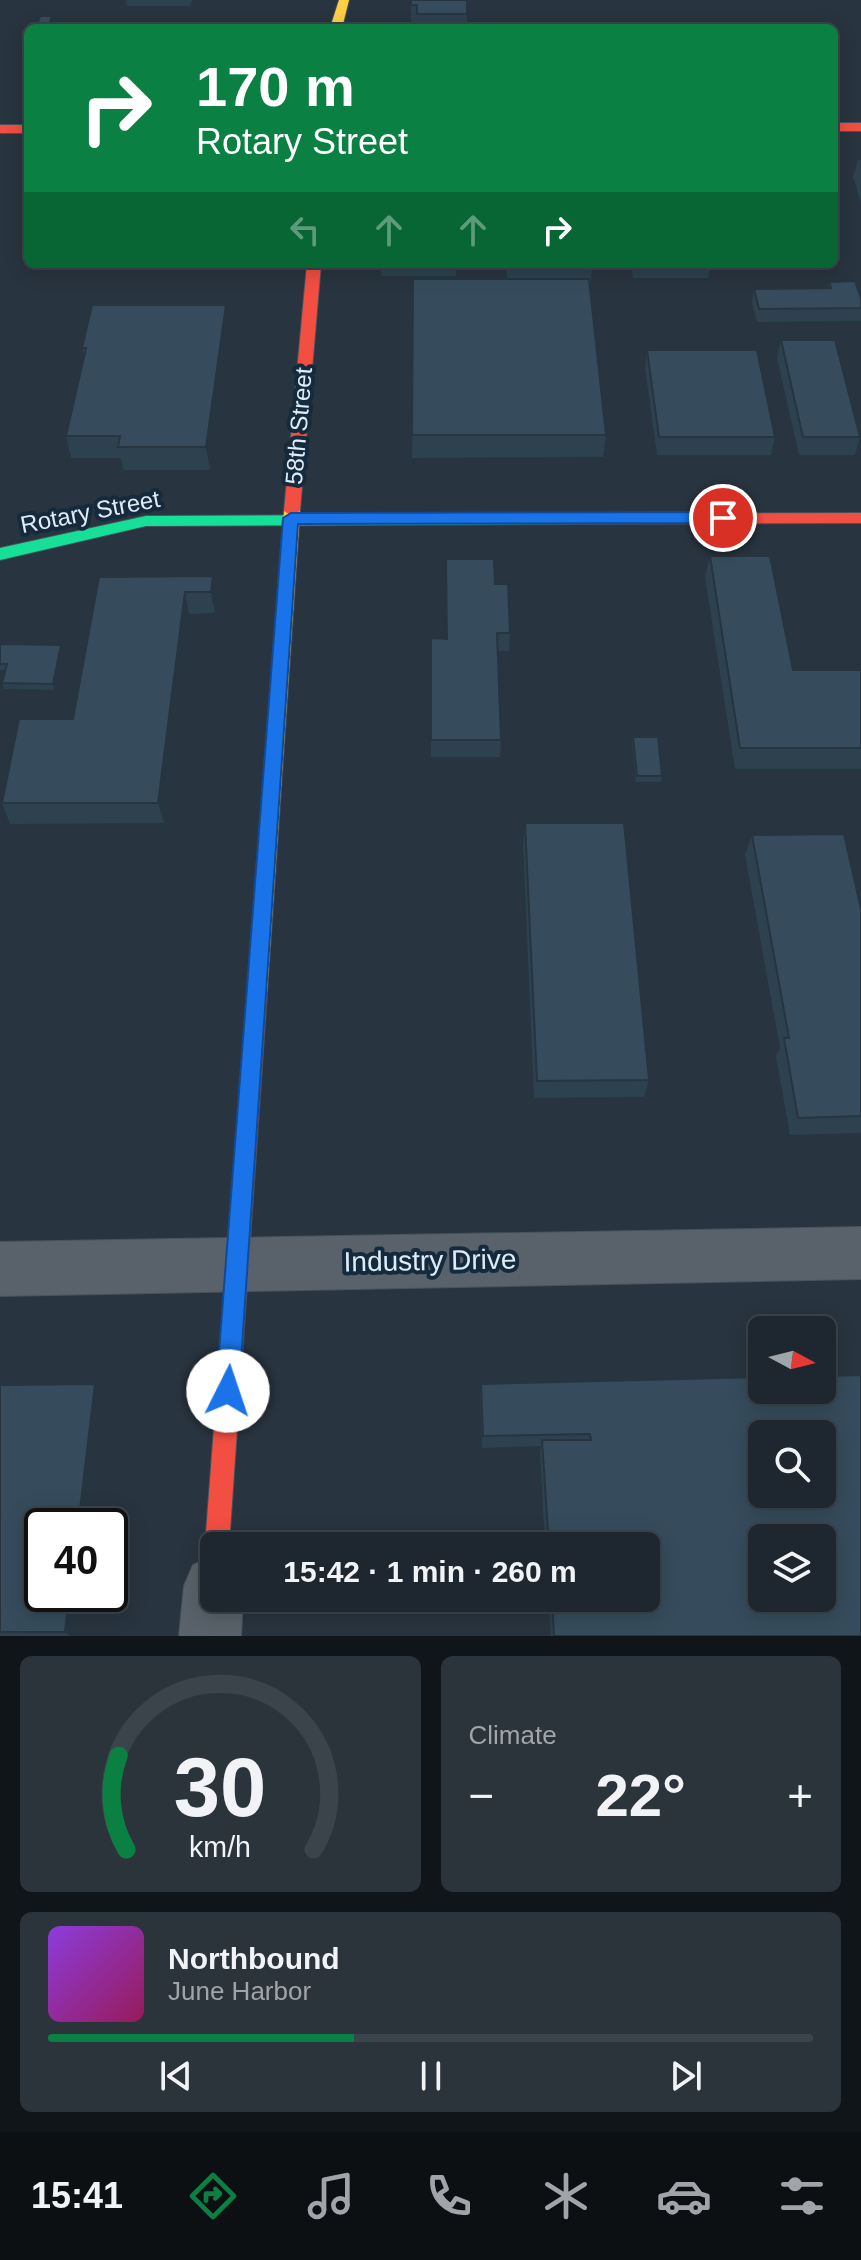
<!DOCTYPE html>
<html lang="en">
<head>
<meta charset="utf-8">
<style>
  body { margin:0; font-family:Arial,sans-serif; background:#2b333b; color:#f1f3f6; height:100vh; display:flex; flex-direction:column; font-size:30px; white-space:nowrap }
  * { box-sizing:border-box; margin:0 }
  p { font-size:26px; color:#a1a5aa }
  .icon { flex:none; width:44px; height:44px; fill:none; stroke:currentColor; stroke-width:2; stroke-linecap:round; stroke-linejoin:round }
  .map { position:relative; height:1636px; overflow:hidden }
  .side { display:flex; flex-direction:column; gap:20px; padding:20px; background:#10151a; flex:1 }
  .side>* { flex:none }
  .guide { position:absolute; left:24px; top:24px; width:814px; height:244px; border-radius:12px; box-shadow:0 4px 20px #0003,0 0 0 2px #3c444b; background:#0b8043; color:#fff; overflow:hidden }
  .needle { width:52px; rotate:97deg }
  .fabs { position:absolute; left:748px; top:1316px; display:grid; gap:16px }
  .fabs a { display:grid; place-items:center; width:88px; height:88px; border-radius:12px; background:#1e272f; box-shadow:0 4px 20px #0003,0 0 0 2px #3c444b; font-size:40px }
  .speed { position:absolute; left:24px; top:1508px; display:flex; gap:16px; font-size:40px; font-weight:700; text-align:center }
  .speed>* { display:grid; place-content:center; width:104px; height:104px; border-radius:50%; background:#1e272f; box-shadow:0 4px 20px #0003,0 0 0 2px #3c444b; line-height:1 }
  .speed .limit { border:4px solid #111; border-radius:12px; background:#fff; color:#111 }
  .pin { position:absolute; display:grid; place-items:center; width:68px; height:68px; color:#fff; margin:-34px; border:4px solid #fff; border-radius:50%; box-shadow:0 2px 8px #0007 }
  .me { position:absolute; width:88px; margin:-44px; rotate:4deg; stroke-linejoin:round; filter:drop-shadow(0 0 6px #0008) }
  .turn { display:flex; align-items:center; gap:28px; height:168px; padding:0 40px; font-size:36px }
  .turn .icon { width:104px; height:104px; stroke-width:2.5 }
  .turn b { display:block; font-size:56px; line-height:68px }
  .lanes { display:flex; align-items:center; height:76px; padding:0 40px; background:#0003; justify-content:center; gap:40px; direction:ltr }
  .lanes .off { opacity:.35 }
  .big { font-size:60px; font-weight:700; line-height:1.1 }
  .side .widget { flex:1; display:flex; flex-direction:column; justify-content:center; gap:12px; min-width:0; padding:0 28px; border-radius:12px; background:#2b333b }
  .side .dial { align-items:center; gap:0 }
  .dial svg { height:208px; overflow:visible; fill:none; stroke:#3c444b; stroke-width:7; stroke-linecap:round; text-anchor:middle }
  .dial text { fill:#f1f3f6; stroke:none }
  .song { display:flex; align-items:center; gap:24px }
  .cover { width:96px; height:96px; border-radius:12px; background:linear-gradient(135deg,hsl(270 70% 55%),hsl(330 70% 35%)) }
  .played { height:8px; border-radius:4px; background:linear-gradient(90deg,#0b8043 40%,#3c444b 40%) }
  .keys { display:flex; justify-content:space-around; direction:ltr }
  .heat { display:flex; justify-content:space-between; align-items:center; font-size:44px; direction:ltr }
  .side .tiles { flex:1; display:grid; gap:20px; grid-template-columns:1fr 1fr }
  .widget:last-child { grid-column:span 2 }
  .trip { position:absolute; left:200px; top:1532px; width:460px; height:80px; border-radius:12px; background:#1e272f; box-shadow:0 4px 20px #0003,0 0 0 2px #3c444b; font-weight:700; line-height:80px; text-align:center }
  .menu { display:flex; height:128px; justify-content:space-around; align-items:center; background:#0c1013; color:#a1a5aa }
  .menu .icon { width:56px; height:56px }
  .menu .current { color:#0b8043 }
  .menu b { font-size:36px; color:#f1f3f6 }
  .map>svg:first-child { display:block }
  .lines { fill:none; stroke-linecap:round; stroke-linejoin:round }
  .street-casing { stroke:#47525a; stroke-width:2 }
  .fast-casing { stroke:#47525a; stroke-width:2 }
  .slow-casing { stroke:#47525a; stroke-width:2 }
  .jam-casing { stroke:#47525a; stroke-width:2 }
  .street { fill:#59626a; fill-rule:evenodd }
  .fast { fill:#16e098; fill-rule:evenodd }
  .slow { fill:#ffcf43; fill-rule:evenodd }
  .jam { fill:#f24e42; fill-rule:evenodd }
  .wall { fill:#2e414f }
  .shaded-wall { fill:#263540 }
  .building { fill:#364c5c; stroke:#263540; stroke-width:2; fill-rule:evenodd }
  .route { fill:#1a73e8; stroke:#114b97; stroke-width:2 }
  .labels { text-anchor:middle; stroke-width:8; stroke-linejoin:round; paint-order:stroke }
  .street-label { font-size:24px; fill:#deecf8; stroke:#152b3d }
  .near-street-label { font-size:28px; fill:#deecf8; stroke:#152b3d }
</style>
</head>
<body>
<div class="map">
<svg width="861" height="1636" viewBox="0 0 861 1636">
  <rect width="100%" height="100%" fill="#28343f"/>
  <g class="lines">
    <defs>
      <g id="street">
        <polygon points="861,1227 861,1279 0,1296 0,1242"/>
        <polygon points="214,1556 214,1598 243,1598 241,1636 179,1636 184,1586 193,1565"/>
      </g>
      <polygon id="fast" points="580,514 588,519 580,524 146,526 0,560 0,548 146,516"/>
      <g id="slow">
        <polygon points="339,0 349,0 342,28 330,28"/>
        <polygon points="292,506 300,511 267,993 264,999 257,1002 250,999 247,993 284,511"/>
      </g>
      <g id="jam">
        <rect x="834" y="123" width="27" height="8"/>
        <rect x="0" y="125" width="28" height="8"/>
        <polygon points="307,264 321,264 300,511 292,516 284,511"/>
        <polygon points="861,513 861,523 580,524 572,519 580,514"/>
        <polygon points="257,984 264,987 267,993 229,1546 214,1546 214,1557 208,1555 205,1546 247,993 250,987"/>
      </g>
    </defs>
    <use href="#street" class="street-casing"/>
    <use href="#fast" class="fast-casing"/>
    <use href="#slow" class="slow-casing"/>
    <use href="#jam" class="jam-casing"/>
    <use href="#street" class="street"/>
    <use href="#fast" class="fast"/>
    <use href="#slow" class="slow"/>
    <use href="#jam" class="jam"/>
  </g>
  <g class="wall">
    <polygon points="126,0 192,0 190,6 127,6"/>
    <polygon points="411,0 467,14 467,28 417,28 417,22 411,22"/>
    <polygon points="858,160 861,160 861,202 853,177"/>
    <polygon points="56,264 158,264 157,268 57,268"/>
    <polygon points="380,264 456,264 456,276 381,276"/>
    <polygon points="506,264 592,264 591,283 589,283 606,435 603,457 412,458 413,279 507,279"/>
    <polygon points="631,264 711,264 708,278 633,278"/>
    <polygon points="829,282 861,299 861,321 757,322 752,302 754,289 828,288"/>
    <polygon points="229,328 210,470 123,470 121,458 71,458 66,436 84,356 82,348"/>
    <polygon points="781,340 860,437 855,455 799,455 777,358"/>
    <polygon points="647,350 775,437 771,455 657,455 645,368"/>
    <polygon points="710,556 793,670 861,670 861,769 735,769 705,577"/>
    <polygon points="213,576 216,598 215,613 189,614 164,823 10,824 2,803 73,719 99,577"/>
    <polygon points="495,584 510,633 509,651 498,651 501,740 500,757 431,757 431,638 446,639"/>
    <polygon points="0,644 61,645 63,651 55,690 4,689 2,683 5,670 0,670"/>
    <polygon points="633,737 662,776 661,782 636,782 632,743"/>
    <polygon points="525,823 649,1080 644,1097 534,1098 523,843"/>
    <polygon points="752,835 861,909 861,1133 790,1135 776,1056 780,1048 745,855"/>
    <polygon points="762,1377 861,1636 551,1636 548,1598 646,1598 646,1546 545,1546 540,1451 541,1446 482,1448 480,1396 481,1384"/>
    <polygon points="95,1384 102,1394 73,1636 0,1636 0,1385"/>
  </g>
  <g class="shaded-wall">
    <polygon points="52,16 53,23 51,28 48,28"/>
    <polygon points="226,305 229,328 210,470 206,447"/>
    <polygon points="213,576 216,598 215,613 211,592"/>
    <polygon points="185,592 189,614 164,823 158,803"/>
    <polygon points="61,645 63,651 55,690 53,684"/>
    <polygon points="95,1384 102,1394 86,1526 78,1526"/>
    <polygon points="69,1594 78,1594 73,1636 70,1636 65,1632"/>
  </g>
  <g class="building">
    <polygon points="411,0 467,0 467,14 417,14 417,5 411,5"/>
    <polygon points="40,16 52,16 48,28 36,28"/>
    <polygon points="508,264 592,264 592,265 508,266"/>
    <polygon points="413,279 589,279 606,435 412,435"/>
    <polygon points="855,281 861,299 861,308 759,309 754,289 831,288 829,282"/>
    <polygon points="92,305 226,305 206,447 118,447 120,436 66,436 86,348 82,348"/>
    <polygon points="781,340 835,340 860,437 803,437"/>
    <polygon points="647,350 757,350 775,437 659,437"/>
    <polygon points="710,556 770,556 793,670 861,670 861,748 740,748"/>
    <polygon points="446,559 494,559 495,584 508,584 510,633 497,633 501,740 431,740 431,638 447,639"/>
    <polygon points="213,576 211,592 185,592 158,803 2,803 19,719 73,719 99,577"/>
    <polygon points="0,644 61,645 53,684 2,683 7,664 0,664"/>
    <polygon points="633,737 658,737 662,776 637,776"/>
    <polygon points="525,823 624,823 649,1080 537,1081"/>
    <polygon points="844,834 861,909 861,1116 798,1118 784,1038 789,1038 752,835"/>
    <path d="M861,1375v261h-307l-2,-38h94v-52h-97l-7,-106h49l-1,-6 -107,2 -2,-52 281,-7v13h60v-14zM762,1434h60v60h-60zM762,1538h60v60h-60z"/>
    <polygon points="95,1384 78,1526 42,1526 42,1594 69,1594 65,1632 0,1632 0,1385"/>
  </g>
  <polygon class="route" points="723,512 731,518 723,523 298,524 239,1391 236,1399 228,1402 220,1399 216,1391 283,518 291,513"/>
  <g class="labels">
    <g class="street-label">
      <text transform="translate(299 426) rotate(-85)" y="8">58th Street</text>
      <text transform="translate(90 512) rotate(-11)" y="8">Rotary Street</text>
    </g>
    <g class="near-street-label">
      <text transform="translate(430 1260) rotate(-1)" y="10">Industry Drive</text>
    </g>
  </g>
</svg>
<div class="fabs">
<a><svg class="needle" viewBox="-14 -14 28 28"><path d="M0-13l5 13h-10z" fill="#e53935"/><path d="M0 13l5-13h-10z" fill="#a1a5aa"/></svg></a>
<a><svg class="icon" aria-label="search" viewBox="0 0 24 24"><circle cx="10" cy="10" r="6"/><path d="M15 15l6 6"/></svg></a>
<a><svg class="icon" aria-label="layers" viewBox="0 0 24 24"><path d="M12 4l9 5-9 5-9-5zM3 14l9 5 9-5"/></svg></a>
</div>
<div class="speed"><div class="limit">40</div></div>
<div class="pin" style="left:723px;top:518px;background:#d93025"><svg class="icon" aria-label="arrive" viewBox="0 0 24 24"><path d="M6 21V4h12l-3 4 3 4H6"/></svg></div>
<svg class="me" style="left:228px;top:1391px" viewBox="-20 -20 40 40"><circle r="19" fill="#fff"/><path d="M0-13L10 11 0 6-10 11z" fill="#1a73e8"/></svg>
<div class="trip">15:42 · 1 min · 260 m</div>
<div class="guide">
<div class="turn"><svg class="icon" aria-label="right" viewBox="0 0 24 24"><path d="M7 20v-9h11M14 6l5 5-5 5"/></svg><div><b>170 m</b>Rotary Street</div></div>
<div class="lanes"><svg class="icon off" aria-label="left" viewBox="0 0 24 24"><path d="M17 20v-9H6M10 6l-5 5 5 5"/></svg><svg class="icon off" aria-label="ahead" viewBox="0 0 24 24"><path d="M12 20V5M6 11l6-6 6 6"/></svg><svg class="icon off" aria-label="ahead" viewBox="0 0 24 24"><path d="M12 20V5M6 11l6-6 6 6"/></svg><svg class="icon" aria-label="right" viewBox="0 0 24 24"><path d="M7 20v-9h11M14 6l5 5-5 5"/></svg></div>
</div>
</div>
<section class="side">
<div class="tiles">
<div class="widget dial"><svg viewBox="0 0 100 80">
<path d="M14 69A42 42 0 1 1 86 69"/>
<path d="M14 69A42 42 0 0 1 11 33" stroke="#0b8043"/>
<text x="50" y="56" font-size="32" font-weight="700">30</text>
<text x="50" y="72" font-size="11">km/h</text>
</svg></div>
<div class="widget"><p>Climate</p>
<div class="heat"><a>−</a><b class="big">22°</b><a>+</a></div>
</div>
<div class="widget">
<div class="song"><i class="cover"></i><div><b>Northbound</b><p>June Harbor</p></div></div>
<div class="played"></div>
<div class="keys"><svg class="icon" aria-label="previous" viewBox="0 0 24 24"><path d="M18 5L8 12l10 7zM5 5v14"/></svg><svg class="icon" aria-label="pause" viewBox="0 0 24 24"><path d="M8 5v14M16 5v14"/></svg><svg class="icon" aria-label="next" viewBox="0 0 24 24"><path d="M6 5l10 7-10 7zM19 5v14"/></svg></div>
</div>
</div>
</section>
<nav class="menu">
<b>15:41</b>
<svg class="icon current" aria-label="directions" viewBox="0 0 24 24"><path d="M12 3l9 9-9 9-9-9zM9 14v-3h6M13 9l2 2-2 2"/></svg>
<svg class="icon" aria-label="music" viewBox="0 0 24 24"><path d="M9 18V5l10-2v13"/><circle cx="6" cy="18" r="3"/><circle cx="16" cy="16" r="3"/></svg>
<svg class="icon" aria-label="phone" viewBox="0 0 24 24"><path d="M5 4h4l2 5-3 2q2 4 5 5l2-3 5 2v4C11 20 4 13 5 4z"/></svg>
<svg class="icon" aria-label="climate" viewBox="0 0 24 24"><path d="M12 3v18M4 7l16 10M4 17L20 7"/></svg>
<svg class="icon" aria-label="car" viewBox="0 0 24 24"><path d="M5 17H2v-5l4-1 3-4h7l3 4 3 1v5h-3M9 17h6M6 11h13"/><circle cx="7" cy="17" r="2"/><circle cx="17" cy="17" r="2"/></svg>
<svg class="icon" aria-label="filters" viewBox="0 0 24 24"><path d="M4 7h16M4 17h16"/><circle cx="9" cy="7" r="2"/><circle cx="15" cy="17" r="2"/></svg>
</nav>
</body>
</html>
